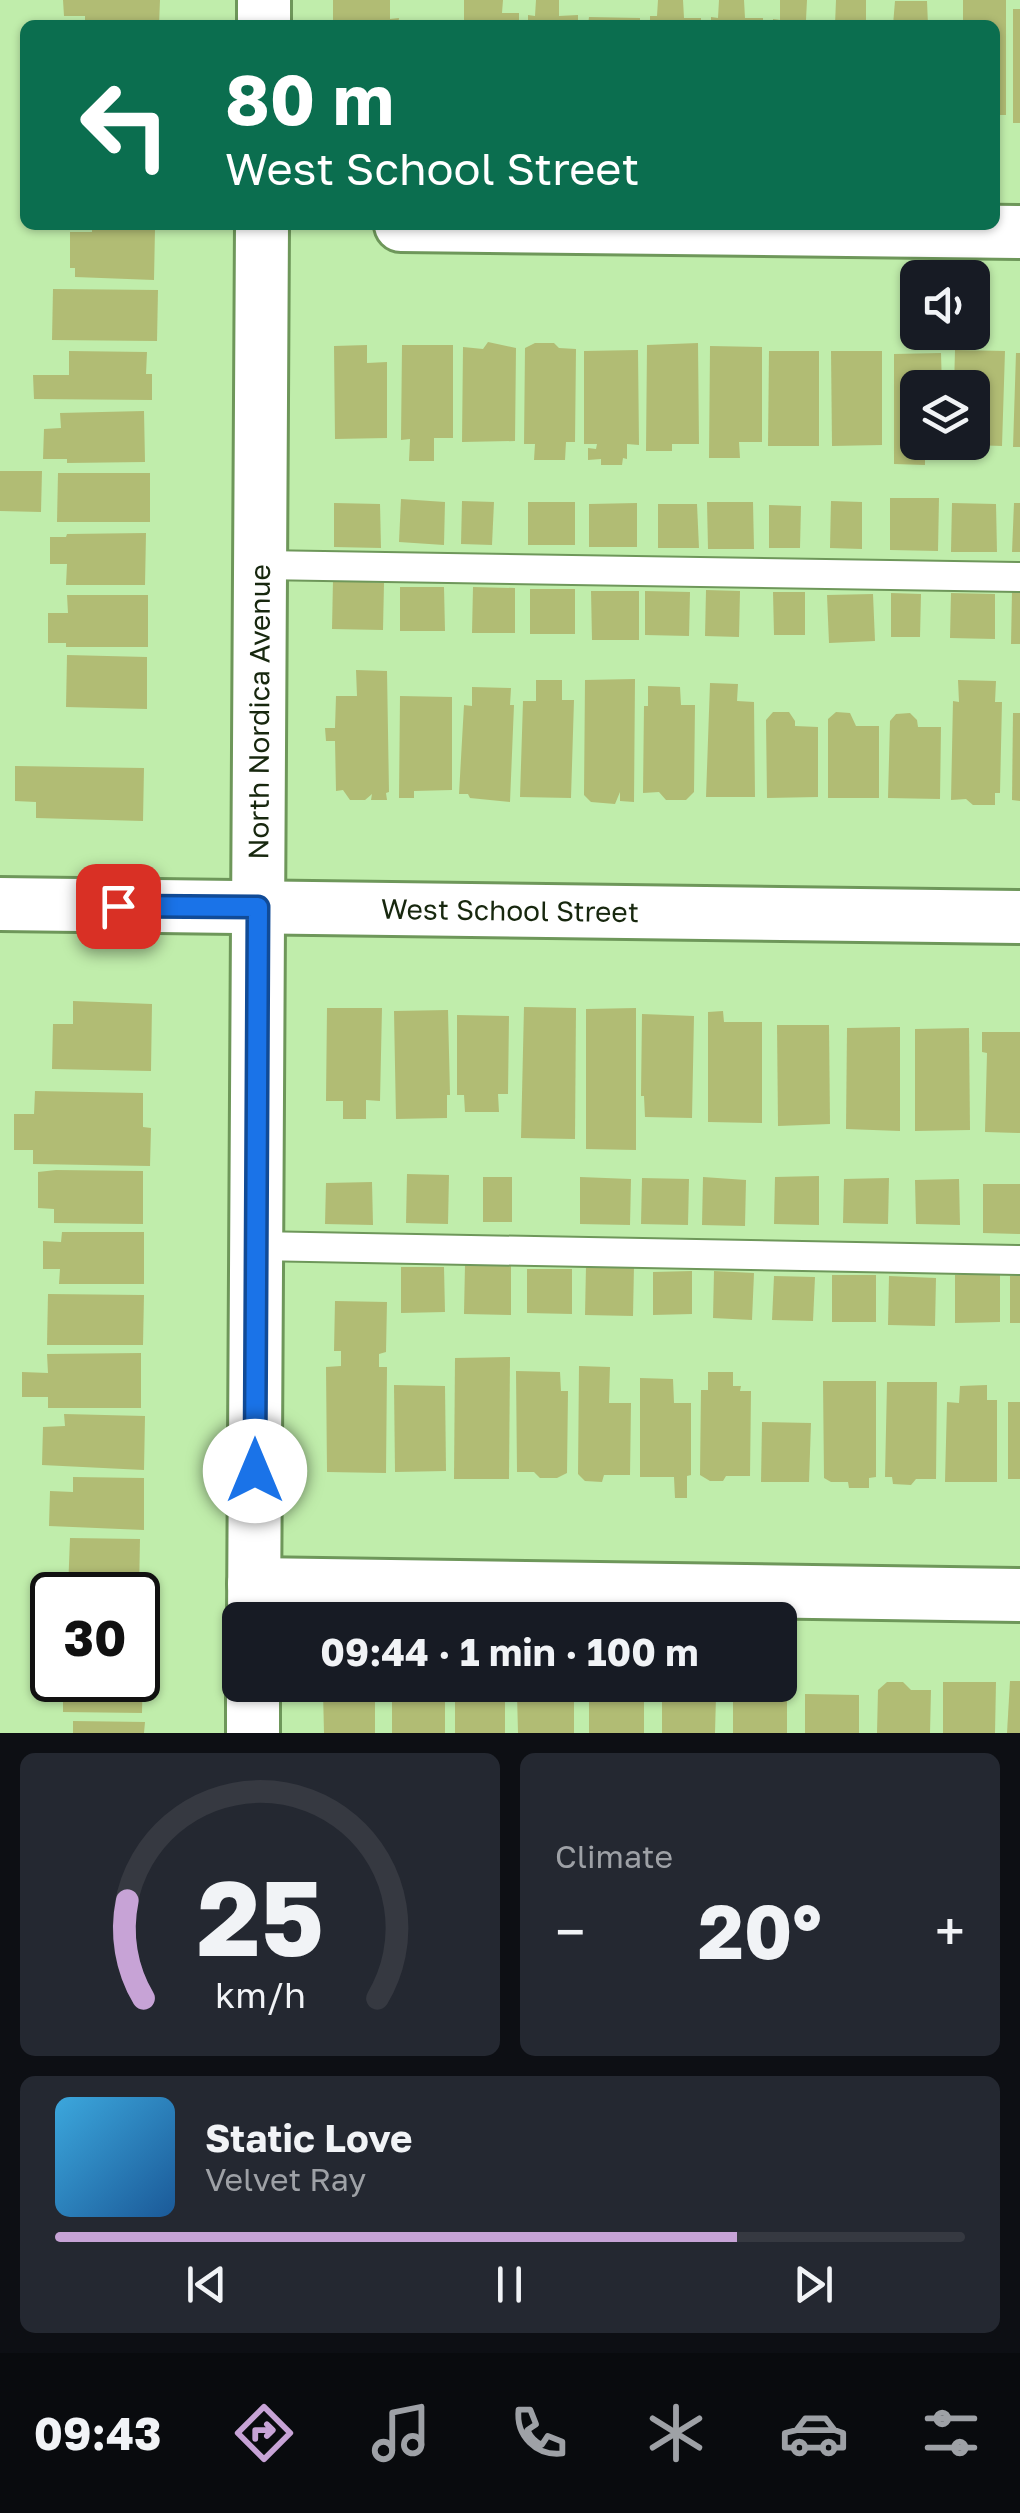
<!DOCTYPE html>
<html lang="en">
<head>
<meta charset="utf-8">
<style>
  body { margin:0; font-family:"Golos Text",sans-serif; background:#242831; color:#f1f3f6; height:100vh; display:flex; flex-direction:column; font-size:38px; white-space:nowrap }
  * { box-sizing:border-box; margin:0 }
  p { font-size:32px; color:#9ea1a6 }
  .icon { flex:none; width:55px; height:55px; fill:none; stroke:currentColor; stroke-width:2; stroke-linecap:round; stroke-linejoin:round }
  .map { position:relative; height:1733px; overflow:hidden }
  .sheet { display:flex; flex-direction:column; gap:20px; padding:20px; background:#0d0f14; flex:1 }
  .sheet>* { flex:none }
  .guide { position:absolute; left:20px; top:20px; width:980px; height:210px; border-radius:15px; box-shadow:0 2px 8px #0004; background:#0b6e4f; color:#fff; overflow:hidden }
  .buttons { position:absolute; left:900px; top:260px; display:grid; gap:20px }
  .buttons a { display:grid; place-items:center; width:90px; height:90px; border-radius:15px; background:#171b24; box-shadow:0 2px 8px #0004; font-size:50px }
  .speed { position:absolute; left:30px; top:1572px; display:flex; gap:20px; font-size:50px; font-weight:700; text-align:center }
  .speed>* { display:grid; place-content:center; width:130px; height:130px; border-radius:50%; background:#171b24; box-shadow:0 2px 8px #0004; line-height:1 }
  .speed .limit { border:5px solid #111; border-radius:15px; background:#fff; color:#111 }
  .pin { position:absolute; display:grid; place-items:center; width:85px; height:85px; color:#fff; margin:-42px; border-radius:20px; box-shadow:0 5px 15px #0006 }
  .me { position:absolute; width:110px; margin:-55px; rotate:0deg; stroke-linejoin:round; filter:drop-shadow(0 0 8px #0008) }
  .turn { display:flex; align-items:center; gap:35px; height:210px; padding:0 40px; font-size:45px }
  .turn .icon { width:130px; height:130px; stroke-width:2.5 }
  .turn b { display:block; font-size:70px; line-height:85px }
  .big { font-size:75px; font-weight:700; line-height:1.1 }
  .sheet .tile { flex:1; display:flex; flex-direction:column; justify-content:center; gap:15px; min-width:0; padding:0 35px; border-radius:15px; background:#242831 }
  .sheet .dial { align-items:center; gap:0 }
  .dial svg { height:260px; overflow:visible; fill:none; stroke:#363941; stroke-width:7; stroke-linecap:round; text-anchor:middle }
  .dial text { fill:#f1f3f6; stroke:none }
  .song { display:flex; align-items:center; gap:30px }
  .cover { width:120px; height:120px; border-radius:15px; background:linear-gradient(135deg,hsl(200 70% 55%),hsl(210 70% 35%)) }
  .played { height:10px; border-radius:5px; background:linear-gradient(90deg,#c7a3d6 75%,#363941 75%) }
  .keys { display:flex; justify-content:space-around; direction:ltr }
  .heat { display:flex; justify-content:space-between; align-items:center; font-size:55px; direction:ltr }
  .sheet .tiles { flex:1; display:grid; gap:20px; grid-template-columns:1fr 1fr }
  .tile:last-child { grid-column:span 2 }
  .trip { position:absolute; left:222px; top:1602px; width:575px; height:100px; border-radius:15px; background:#171b24; box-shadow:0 2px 8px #0004; font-weight:700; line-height:100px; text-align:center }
  .tab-bar { display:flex; height:160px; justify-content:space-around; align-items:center; background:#090b0e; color:#9ea1a6 }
  .tab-bar .icon { width:70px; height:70px }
  .tab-bar .on { color:#c7a3d6 }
  .tab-bar b { font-size:45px; color:#f1f3f6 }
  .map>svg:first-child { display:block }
  .building { fill:#b1bc74 }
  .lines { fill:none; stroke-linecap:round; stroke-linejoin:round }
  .service-casing { stroke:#6e975a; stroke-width:32 }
  .minor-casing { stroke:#6e975a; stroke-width:58 }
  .service { stroke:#fff; stroke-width:28 }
  .minor { stroke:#fff; stroke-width:52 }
  .route-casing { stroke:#114b97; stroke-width:25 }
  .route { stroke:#1a73e8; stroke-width:18 }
  .labels { text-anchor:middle; stroke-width:8; stroke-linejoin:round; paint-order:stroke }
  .street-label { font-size:28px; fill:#17270e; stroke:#cdfbb8 }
</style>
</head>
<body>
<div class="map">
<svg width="1020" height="1733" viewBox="0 0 1020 1733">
  <rect width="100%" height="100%" fill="#c0edab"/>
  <g class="building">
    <polygon points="63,0 160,0 159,25 85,25 85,16 64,16"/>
    <polygon points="333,0 390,0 390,19 399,18 398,25 333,25"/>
    <polygon points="464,0 503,0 502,13 519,13 519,25 464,25"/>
    <polygon points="536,0 559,0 559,16 578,15 578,25 528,25 528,15 535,16"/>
    <polygon points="658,0 683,0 684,18 701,18 701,25 650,25 650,16 657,16"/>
    <polygon points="719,0 744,0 745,18 763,18 763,25 711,25 711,17 718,18"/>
    <polygon points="780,0 807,0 806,20 823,20 823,25 773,25 773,19 780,20"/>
    <polygon points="836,0 866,0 866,20 886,20 886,25 835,25"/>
    <polygon points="963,0 1006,0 1006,115 995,115 995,25 955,25 955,21 963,22"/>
    <polygon points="895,1 927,1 928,25 893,25"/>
    <rect x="1013" y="9" width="7" height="114"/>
    <polygon points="589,17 640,18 640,25 588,25"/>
    <polygon points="92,227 155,229 154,280 75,277 75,268 70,268 70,232 92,232"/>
    <polygon points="53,289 158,290 157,341 52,340"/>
    <polygon points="488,342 516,348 515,441 462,442 463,347 483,349"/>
    <polygon points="535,343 554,343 559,348 576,349 575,442 566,442 565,460 534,460 535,444 524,444 525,348"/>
    <polygon points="698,343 699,444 672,444 672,451 646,451 647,345"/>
    <polygon points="367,345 367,363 387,362 387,438 335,439 334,346"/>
    <polygon points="402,345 453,345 453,438 434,438 434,461 409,461 410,439 401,440"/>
    <polygon points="710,346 762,347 762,442 739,442 740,458 709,458"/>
    <polygon points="638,350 639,445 627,444 627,459 623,458 622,465 601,465 601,459 588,460 588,448 596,449 597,444 584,444 584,351"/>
    <polygon points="955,350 1005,351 1002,446 972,445 972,388 954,388"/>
    <polygon points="69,351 147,352 146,374 152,374 152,400 34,399 33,375 69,375"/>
    <polygon points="769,351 819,351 819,446 768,446"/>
    <polygon points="831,351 882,351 882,445 832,446"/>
    <polygon points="941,353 942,388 918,388 918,442 925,442 925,465 894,464 894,354"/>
    <polygon points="1016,353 1020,353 1020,447 1013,447"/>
    <polygon points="144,411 145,462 67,463 67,459 43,459 44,429 61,428 60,413"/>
    <polygon points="0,471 42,471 41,512 0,511"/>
    <polygon points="58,473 150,473 150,522 57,522"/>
    <polygon points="890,498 939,498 938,551 890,550"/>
    <polygon points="401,499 445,502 444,545 399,542"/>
    <polygon points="462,501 494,502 492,545 461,544"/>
    <polygon points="831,501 862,502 862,549 830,548"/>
    <rect x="528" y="502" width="47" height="43"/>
    <polygon points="707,502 753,502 754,549 708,549"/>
    <polygon points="334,503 380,504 381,548 334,547"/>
    <polygon points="637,503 637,547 589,547 589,504"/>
    <polygon points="952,503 996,504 997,552 951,552"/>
    <polygon points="1014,503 1020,503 1020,552 1012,552"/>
    <polygon points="658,504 697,504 699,548 658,548"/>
    <polygon points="769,505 801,506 800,548 769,548"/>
    <polygon points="146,533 145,585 66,585 67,564 50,564 50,537 66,537 67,534"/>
    <polygon points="333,580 384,583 383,630 332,629"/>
    <polygon points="400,587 444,587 445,631 400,631"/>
    <polygon points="473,587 515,588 515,633 472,633"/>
    <rect x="530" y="589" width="45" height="45"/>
    <polygon points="706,590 740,591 739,637 705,636"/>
    <polygon points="591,591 639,591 639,640 592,640"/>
    <polygon points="645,591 690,592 689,636 645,635"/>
    <polygon points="773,592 805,592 805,635 774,635"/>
    <polygon points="1012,592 1020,592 1020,644 1011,644"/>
    <polygon points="891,593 921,594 920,637 891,637"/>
    <polygon points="951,593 995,594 995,639 950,638"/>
    <polygon points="873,594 875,641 829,643 827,595"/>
    <polygon points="67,595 148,595 148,647 66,647 66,643 48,643 48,613 68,613"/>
    <polygon points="67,655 147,657 147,709 66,707"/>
    <polygon points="356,670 387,671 389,792 386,793 387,800 371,800 372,794 365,800 350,800 343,790 336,791 335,741 326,741 325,728 335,728 336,696 357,696"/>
    <polygon points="635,679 634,802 620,801 620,792 615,804 591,802 584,795 585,680"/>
    <polygon points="536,680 562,680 562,700 574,700 571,798 520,797 523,701 536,701"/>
    <polygon points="958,680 996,681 995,702 1002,702 1000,793 995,793 995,805 973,805 966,799 951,800 953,701 959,702"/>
    <polygon points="710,683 738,684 737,701 754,702 755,797 706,797"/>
    <polygon points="648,686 680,687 681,705 695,705 694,792 686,800 666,800 659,792 643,793 644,706 648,706"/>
    <polygon points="472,687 511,688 510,705 514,705 510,802 470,798 468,794 459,794 464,705 472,706"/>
    <polygon points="400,696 452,697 452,790 414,791 414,798 399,798"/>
    <polygon points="773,712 789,712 795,721 795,726 818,727 818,797 767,798 766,720"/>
    <polygon points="836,712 850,713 856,726 879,726 879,798 828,798 828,719"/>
    <polygon points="910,713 917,720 918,727 941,727 940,799 888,798 890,721 896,714"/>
    <polygon points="1013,713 1020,713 1020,801 1012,800"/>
    <polygon points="15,766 144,768 143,821 36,818 36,802 15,801"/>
    <polygon points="73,1001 152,1004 151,1071 52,1069 53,1024 73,1024"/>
    <polygon points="524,1007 576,1008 575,1139 521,1138"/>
    <polygon points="327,1008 382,1008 380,1101 366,1100 366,1119 343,1119 343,1101 326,1101"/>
    <polygon points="636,1008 636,1150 586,1149 586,1009"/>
    <polygon points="448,1010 450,1095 447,1095 447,1118 396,1119 394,1011"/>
    <polygon points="723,1011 724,1022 762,1022 762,1123 708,1122 708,1012"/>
    <polygon points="642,1014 694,1016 692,1118 645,1117 644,1096 641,1096"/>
    <polygon points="457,1015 509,1016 508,1094 498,1094 499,1112 465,1112 464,1095 457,1095"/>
    <polygon points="777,1025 829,1025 830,1124 778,1126"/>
    <polygon points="900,1027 900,1131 846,1129 847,1028"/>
    <polygon points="969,1028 970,1130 915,1131 915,1029"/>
    <polygon points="982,1032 1020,1032 1020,1133 985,1132 987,1053 982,1052"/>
    <polygon points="35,1091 143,1093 143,1127 151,1128 150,1166 33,1164 33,1150 14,1150 14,1114 34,1114"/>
    <polygon points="56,1170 143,1171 143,1224 54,1223 54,1209 38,1208 38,1172"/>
    <polygon points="407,1174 449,1175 448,1224 406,1223"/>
    <polygon points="819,1176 819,1225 774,1224 775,1177"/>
    <rect x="483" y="1177" width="29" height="45"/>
    <polygon points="580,1177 631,1179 630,1225 580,1224"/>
    <polygon points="703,1177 746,1180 745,1226 702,1225"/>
    <polygon points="642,1178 689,1179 688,1225 641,1224"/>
    <polygon points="889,1178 888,1224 843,1223 844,1179"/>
    <polygon points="959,1179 960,1225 916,1224 915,1180"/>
    <polygon points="372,1182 373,1225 325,1224 326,1183"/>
    <polygon points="983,1184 1020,1184 1020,1234 983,1233"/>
    <polygon points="62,1232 144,1232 144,1284 59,1284 60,1269 43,1269 43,1241 61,1242"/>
    <polygon points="465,1265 511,1266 511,1315 464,1314"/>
    <polygon points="586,1266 634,1266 633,1316 585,1315"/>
    <polygon points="401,1267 444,1267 445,1312 401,1313"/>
    <polygon points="527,1269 572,1269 572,1314 527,1313"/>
    <polygon points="692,1271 692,1314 653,1315 653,1272"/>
    <polygon points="714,1271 754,1273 752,1320 713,1318"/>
    <rect x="832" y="1275" width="44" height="47"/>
    <polygon points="955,1275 1000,1275 1000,1322 955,1323"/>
    <polygon points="774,1276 815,1277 813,1321 772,1320"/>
    <polygon points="889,1276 936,1278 935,1326 888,1325"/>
    <rect x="1010" y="1276" width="10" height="47"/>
    <polygon points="48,1294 144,1295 143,1345 47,1345"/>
    <polygon points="335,1301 387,1302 386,1352 379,1354 379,1367 387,1367 386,1473 327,1472 326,1367 341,1366 341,1351 334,1351"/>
    <polygon points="141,1353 141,1408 48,1408 48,1397 22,1397 22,1372 48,1373 47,1354"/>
    <polygon points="510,1357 509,1479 454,1479 455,1358"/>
    <polygon points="579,1366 610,1367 609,1403 631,1403 630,1475 604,1475 602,1482 585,1481 578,1474"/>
    <polygon points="516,1371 560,1372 561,1391 568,1391 567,1473 557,1478 540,1478 534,1472 517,1472"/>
    <polygon points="708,1372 733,1372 733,1386 741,1386 740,1391 751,1391 750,1476 726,1476 723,1481 710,1481 700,1475 701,1390 708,1390"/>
    <polygon points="640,1378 673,1379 674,1403 691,1403 691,1475 687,1476 687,1498 675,1498 674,1477 640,1477"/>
    <polygon points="823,1381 876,1381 876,1477 869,1478 869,1488 849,1488 848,1482 831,1482 824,1478"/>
    <polygon points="887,1382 937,1382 936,1479 916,1479 911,1485 893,1484 892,1477 885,1477"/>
    <polygon points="394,1385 445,1386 446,1471 395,1472"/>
    <polygon points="987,1385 987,1400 997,1400 997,1482 945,1482 947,1402 959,1403 960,1386"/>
    <rect x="1008" y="1402" width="12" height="77"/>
    <polygon points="64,1414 145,1416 144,1470 42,1465 43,1427 65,1426"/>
    <polygon points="762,1422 811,1423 809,1482 761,1482"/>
    <polygon points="73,1477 144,1478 144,1530 49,1526 50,1491 73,1492"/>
    <polygon points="70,1538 140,1539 139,1592 68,1590"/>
    <polygon points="33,1598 52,1598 52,1642 31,1642"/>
    <polygon points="138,1601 148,1602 146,1654 138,1653"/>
    <polygon points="138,1662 143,1662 142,1713 63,1712 63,1699 48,1699 48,1667 52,1668 52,1680 138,1680"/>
    <polygon points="1010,1681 1020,1681 1020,1733 1007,1733"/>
    <polygon points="887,1682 903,1682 911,1690 931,1690 930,1733 877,1733 878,1690"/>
    <polygon points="943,1682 996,1682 995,1733 943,1733"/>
    <polygon points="528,1685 548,1685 553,1693 574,1693 574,1733 518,1733 517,1694"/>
    <polygon points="589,1687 604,1687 603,1696 644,1696 644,1733 589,1733"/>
    <polygon points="323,1691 375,1691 375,1733 324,1733"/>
    <rect x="392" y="1692" width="53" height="41"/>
    <polygon points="455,1693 505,1694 505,1733 455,1733"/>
    <polygon points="805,1694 859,1695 859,1733 805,1733"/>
    <polygon points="662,1695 716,1696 715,1733 662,1733"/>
    <polygon points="733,1696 787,1697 787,1733 733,1733"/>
    <polygon points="73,1721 145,1722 144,1733 73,1733"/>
  </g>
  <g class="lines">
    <defs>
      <g id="service">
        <polyline points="261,565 1020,577"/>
        <polyline points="256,1246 1020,1260"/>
      </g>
      <g id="minor">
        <polyline points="264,25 264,0"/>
        <polyline points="401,225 1020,232"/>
        <path id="s1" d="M0,904l1020,13"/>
        <polyline points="254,1584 1020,1595"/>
        <path id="s2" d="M254,1620l8,-1395"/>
        <polyline points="253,1733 253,1685"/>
      </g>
    </defs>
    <use href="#service" class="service-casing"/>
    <use href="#minor" class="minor-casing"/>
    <use href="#service" class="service"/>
    <use href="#minor" class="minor"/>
  </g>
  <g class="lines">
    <defs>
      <polyline id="route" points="118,906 258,907 255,1471"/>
    </defs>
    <use href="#route" class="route-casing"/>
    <use href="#route" class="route"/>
  </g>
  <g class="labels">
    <g class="street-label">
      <text dy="10" stroke="none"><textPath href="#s2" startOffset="908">North Nordica Avenue</textPath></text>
      <text dy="10" stroke="none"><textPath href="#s1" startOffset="510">West School Street</textPath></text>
    </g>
  </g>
</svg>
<div class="buttons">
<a><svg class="icon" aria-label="sound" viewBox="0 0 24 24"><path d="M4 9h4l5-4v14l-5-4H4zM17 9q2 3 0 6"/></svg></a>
<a><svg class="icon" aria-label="layers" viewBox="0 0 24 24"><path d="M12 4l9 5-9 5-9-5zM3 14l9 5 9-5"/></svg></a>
</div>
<div class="speed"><div class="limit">30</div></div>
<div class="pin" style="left:118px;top:906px;background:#d93025"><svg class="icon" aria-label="arrive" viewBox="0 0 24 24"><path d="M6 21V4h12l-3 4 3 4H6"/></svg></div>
<svg class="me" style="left:255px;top:1471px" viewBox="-20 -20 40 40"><circle r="19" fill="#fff"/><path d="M0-13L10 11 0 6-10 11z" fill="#1a73e8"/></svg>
<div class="trip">09:44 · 1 min · 100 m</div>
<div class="guide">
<div class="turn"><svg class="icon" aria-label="left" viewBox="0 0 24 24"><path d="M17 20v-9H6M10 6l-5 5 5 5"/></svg><div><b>80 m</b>West School Street</div></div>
</div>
</div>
<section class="sheet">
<div class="tiles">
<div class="tile dial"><svg viewBox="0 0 100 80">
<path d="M14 69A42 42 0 1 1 86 69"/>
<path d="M14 69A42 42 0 0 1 9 39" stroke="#c7a3d6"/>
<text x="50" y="56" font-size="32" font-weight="700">25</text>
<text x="50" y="72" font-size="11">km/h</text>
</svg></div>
<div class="tile"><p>Climate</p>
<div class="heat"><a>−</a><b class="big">20°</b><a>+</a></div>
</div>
<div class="tile">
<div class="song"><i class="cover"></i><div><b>Static Love</b><p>Velvet Ray</p></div></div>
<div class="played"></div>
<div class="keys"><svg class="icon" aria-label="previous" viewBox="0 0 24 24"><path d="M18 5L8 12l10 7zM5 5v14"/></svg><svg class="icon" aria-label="pause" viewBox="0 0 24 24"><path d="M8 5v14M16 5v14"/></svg><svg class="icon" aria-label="next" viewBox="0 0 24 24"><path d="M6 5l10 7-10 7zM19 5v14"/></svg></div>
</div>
</div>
</section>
<nav class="tab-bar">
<b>09:43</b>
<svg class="icon on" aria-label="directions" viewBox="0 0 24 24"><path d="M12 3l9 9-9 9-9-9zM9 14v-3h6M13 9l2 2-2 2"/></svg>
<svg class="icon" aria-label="music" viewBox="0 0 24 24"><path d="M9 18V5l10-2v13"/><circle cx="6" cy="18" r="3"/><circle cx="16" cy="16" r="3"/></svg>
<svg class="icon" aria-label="phone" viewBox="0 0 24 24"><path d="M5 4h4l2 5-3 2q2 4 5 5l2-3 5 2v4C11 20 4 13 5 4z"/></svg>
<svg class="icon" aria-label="climate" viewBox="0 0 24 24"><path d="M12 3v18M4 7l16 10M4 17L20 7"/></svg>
<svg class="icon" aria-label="car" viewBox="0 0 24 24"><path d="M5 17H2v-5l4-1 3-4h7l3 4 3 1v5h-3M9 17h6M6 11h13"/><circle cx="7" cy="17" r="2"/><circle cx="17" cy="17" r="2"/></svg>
<svg class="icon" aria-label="filters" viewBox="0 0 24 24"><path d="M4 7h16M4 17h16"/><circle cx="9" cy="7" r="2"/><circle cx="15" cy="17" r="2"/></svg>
</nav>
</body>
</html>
